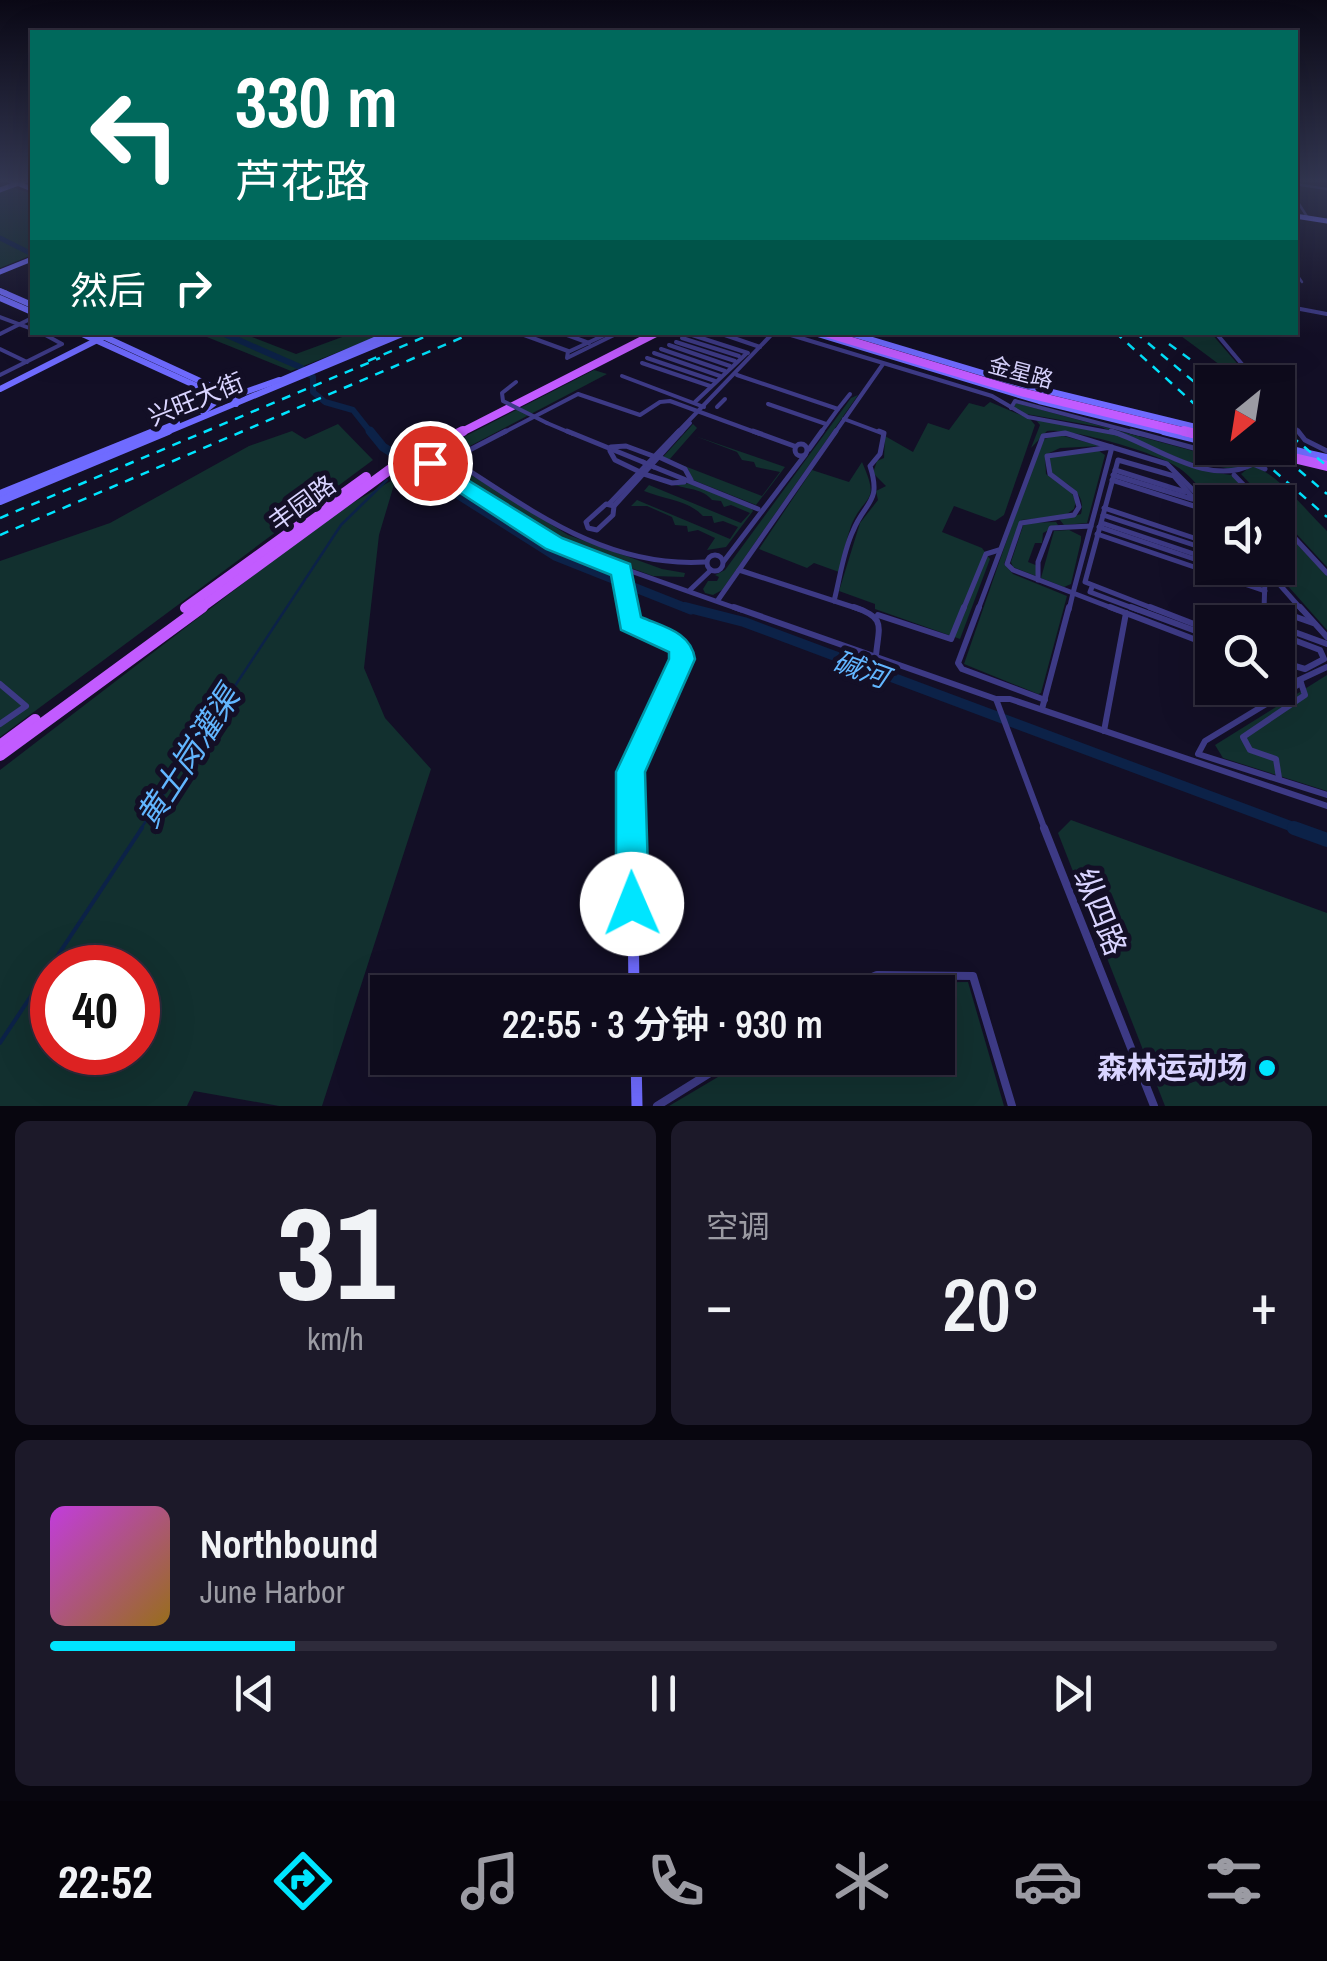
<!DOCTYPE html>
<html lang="zh">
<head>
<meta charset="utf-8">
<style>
  body { margin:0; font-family:"Archivo Narrow","Noto Sans SC",sans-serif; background:#1c1929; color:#f1f3f6; height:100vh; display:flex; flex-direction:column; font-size:38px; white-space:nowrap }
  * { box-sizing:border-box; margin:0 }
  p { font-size:32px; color:#9b9ba3 }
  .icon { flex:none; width:55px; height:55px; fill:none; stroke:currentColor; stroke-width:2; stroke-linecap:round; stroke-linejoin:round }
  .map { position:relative; height:1106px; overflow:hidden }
  .sheet { display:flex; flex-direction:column; gap:15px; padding:15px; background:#08060f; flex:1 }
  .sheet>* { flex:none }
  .top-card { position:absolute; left:30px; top:30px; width:1268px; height:305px; border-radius:0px; box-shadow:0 10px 40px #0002,0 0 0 2px #2e2b3b; background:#00695c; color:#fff; overflow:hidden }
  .needle { width:65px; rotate:210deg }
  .buttons { position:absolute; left:1195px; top:365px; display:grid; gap:20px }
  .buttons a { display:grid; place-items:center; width:100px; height:100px; border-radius:0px; background:#0e0b1c; box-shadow:0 10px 40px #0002,0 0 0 2px #2e2b3b; font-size:50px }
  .speed { position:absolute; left:30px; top:945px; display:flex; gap:20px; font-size:50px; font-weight:700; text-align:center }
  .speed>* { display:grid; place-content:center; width:130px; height:130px; border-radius:50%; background:#0e0b1c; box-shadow:0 10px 40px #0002,0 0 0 2px #2e2b3b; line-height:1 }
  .speed .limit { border:15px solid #d22; background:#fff; color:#111 }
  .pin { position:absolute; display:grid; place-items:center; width:85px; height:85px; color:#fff; margin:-42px; border:5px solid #fff; border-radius:50%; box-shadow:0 2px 10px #0007 }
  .me { position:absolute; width:110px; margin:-55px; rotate:359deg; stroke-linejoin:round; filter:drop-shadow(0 0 8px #0008) }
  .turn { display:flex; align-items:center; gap:35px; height:210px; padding:0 40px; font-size:45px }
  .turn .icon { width:130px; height:130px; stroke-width:2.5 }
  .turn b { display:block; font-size:70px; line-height:85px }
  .then { display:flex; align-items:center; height:95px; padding:0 40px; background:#0003; gap:20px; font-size:38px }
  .big { font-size:75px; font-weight:600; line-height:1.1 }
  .sheet .tile { flex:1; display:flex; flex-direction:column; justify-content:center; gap:15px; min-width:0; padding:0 35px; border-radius:15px; background:#1c1929 }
  .sheet .dial { align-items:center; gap:0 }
  .dial b { font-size:130px; line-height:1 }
  .song { display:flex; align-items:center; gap:30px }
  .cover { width:120px; height:120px; border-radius:15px; background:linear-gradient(135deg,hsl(290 70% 55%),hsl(40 70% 35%)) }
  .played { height:10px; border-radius:5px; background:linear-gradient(90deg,#00e5ff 20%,#2e2b3b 20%) }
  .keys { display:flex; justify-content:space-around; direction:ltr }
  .heat { display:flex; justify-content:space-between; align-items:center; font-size:55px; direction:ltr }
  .sheet .tiles { flex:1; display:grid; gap:15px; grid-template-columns:1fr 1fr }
  .tile:last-child { grid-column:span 2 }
  .trip { position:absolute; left:370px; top:975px; width:585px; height:100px; border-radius:0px; background:#0e0b1c; box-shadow:0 10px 40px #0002,0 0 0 2px #2e2b3b; font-weight:600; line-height:100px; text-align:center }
  .menu { display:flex; height:160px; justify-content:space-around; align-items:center; background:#06040b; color:#9b9ba3 }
  .menu .icon { width:70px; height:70px }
  .menu .on { color:#00e5ff }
  .menu b { font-size:45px; color:#f1f3f6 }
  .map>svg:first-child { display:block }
  .green { fill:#12302f; fill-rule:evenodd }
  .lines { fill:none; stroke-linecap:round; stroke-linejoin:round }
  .stream-far1 { stroke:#0c2248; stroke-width:2.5 }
  .stream { stroke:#0c2248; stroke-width:4 }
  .river-far4 { stroke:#0c2248; stroke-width:5 }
  .river-far3 { stroke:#0c2248; stroke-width:6 }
  .river-far2 { stroke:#0c2248; stroke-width:9 }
  .river-far1 { stroke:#0c2248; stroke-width:10 }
  .river { stroke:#0c2248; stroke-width:14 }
  .street-far4 { stroke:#3d3a85; stroke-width:2.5 }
  .street-far3 { stroke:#3d3a85; stroke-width:4 }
  .street-far2 { stroke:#3d3a85; stroke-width:5 }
  .street-far1 { stroke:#3d3a85; stroke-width:6 }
  .street { stroke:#3d3a85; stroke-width:8 }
  .secondary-far4 { stroke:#6f6bff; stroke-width:5 }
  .secondary-far3 { stroke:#6f6bff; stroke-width:6 }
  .secondary-far2 { stroke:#6f6bff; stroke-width:8 }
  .secondary-far1 { stroke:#6f6bff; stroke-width:9 }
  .secondary { stroke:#6f6bff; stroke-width:11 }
  .primary-far2 { stroke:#c25bff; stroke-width:8 }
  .primary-far1 { stroke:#c25bff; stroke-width:10 }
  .primary { stroke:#c25bff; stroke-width:12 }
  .rail { stroke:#00e5ff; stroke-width:2.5; stroke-dasharray:9 8; stroke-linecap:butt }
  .street-bridge-far1 { stroke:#3d3a85; stroke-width:4 }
  .street-bridge { stroke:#3d3a85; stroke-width:5 }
  .route { fill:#00e5ff; stroke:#0095a6; stroke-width:2.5 }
  .poi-dot { fill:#00e5ff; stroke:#130f26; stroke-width:4 }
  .labels { text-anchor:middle; stroke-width:10; stroke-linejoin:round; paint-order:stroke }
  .far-street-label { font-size:22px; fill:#d9d4ff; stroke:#130f26 }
  .street-label { font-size:25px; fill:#d9d4ff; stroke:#130f26 }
  .water-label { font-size:28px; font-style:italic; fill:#62b6ff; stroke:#130f26 }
  .near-street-label { font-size:30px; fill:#d9d4ff; stroke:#130f26 }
  .near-poi-label { font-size:30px; font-weight:bold; fill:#d9d4ff; stroke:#130f26; text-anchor:end }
  .near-water-label { font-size:32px; font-style:italic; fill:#62b6ff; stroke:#130f26 }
</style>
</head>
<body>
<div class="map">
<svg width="1327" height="1106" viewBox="0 0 1327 1106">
  <rect width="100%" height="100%" fill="#130f26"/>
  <g class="green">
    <polygon points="12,187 32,194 32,255 0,268 0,191"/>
    <polygon points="197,333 242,333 296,354 353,333 386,333 291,371"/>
    <polygon points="1177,333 1211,333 1253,382 1243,382"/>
    <polygon points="594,370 607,374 449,457 457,466 568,535 662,569 685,573 684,577 653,576 557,541 429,455"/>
    <polygon points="858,395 722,590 713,595 705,593 703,589 708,581 717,581 719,577 715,575 725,570 851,398"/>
    <polygon points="990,402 1030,419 1035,425 1004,515 995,521 954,506 942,532 982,548 990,559 960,639 875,609 875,604 839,591 860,523 878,500 876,491 886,486 873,473 877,461 884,458 885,436 913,452 928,423 949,430 969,403 984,407"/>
    <polygon points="1016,403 1245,465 1239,470 1189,462 1101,427 1026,414 1012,408"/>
    <path d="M1036,420l68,10 108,42 19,3 27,27h-45c-11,-11 -21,-25 -34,-34 -21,-15 -107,-40 -132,-37l-16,17 9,-23z"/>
    <polygon points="338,424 373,460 0,737 0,561 110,523 249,446 292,431 305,439"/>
    <polygon points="693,424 697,428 669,460 762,496 780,472 756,467 754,462 742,460 737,452 695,436 785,467 756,505 693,480 688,469 662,458"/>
    <polygon points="1056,434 1101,446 1060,448 1045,455 1046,474 1071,492 1076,501 1074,509 1064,516 1021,520 1004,564 1013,574 1067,596 1041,693 1038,694 964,664 1041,441"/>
    <path d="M1099,451l6,4 -18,68 -23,2 -4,-5 21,-6c6,-24 -16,-29 -31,-43l-1,-13 15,-5z"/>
    <path d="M862,462c19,43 3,30 -11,64 -5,14 -8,31 -12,46l-25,-9 -7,5 -48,-19 53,-79 37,12z"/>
    <path d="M1251,466c24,4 56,46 76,65v36l-49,-53v-12h-11l-26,-28z"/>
    <path d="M396,478l-17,57 -15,133 21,50 46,51 -109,337h-43l-85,-15 -7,15h-187v-336l335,-257zM52,968h86v84h-86z"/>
    <path d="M690,483l62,26 1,2 -27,36 -19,3 8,-12 -17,-8 -10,2 -1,-6 -12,-1 -3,-8 -25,-11h-16l6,-6 93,39 8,-12 -15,-6 -9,2 -2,-7h-9c-15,-16 -37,-16 -59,-25l5,-6 92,38 9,-10 -19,-8 -7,2 -3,-6 -9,-1c-9,-11 -21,-10 -37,-15z"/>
    <polygon points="1056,522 1058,525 1043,533 1042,543 1035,543 1028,562 1038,566 1036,576 1013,567 1011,562 1024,523"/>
    <polygon points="1278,524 1327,576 1327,630 1272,568 1278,568"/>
    <polygon points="1069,530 1081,536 1081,541 1071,584 1064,587 1041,578 1054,531"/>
    <polygon points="1327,675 1327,791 1223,758 1215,745"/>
    <polygon points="1071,820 1327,913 1327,1106 1165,1106 1058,833"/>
    <polygon points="968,982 1004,1106 669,1106 750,1058 938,1058 938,992 862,992 881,983"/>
  </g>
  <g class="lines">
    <polyline class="stream-far1" points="140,830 341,525 387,480"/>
    <polyline class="stream" points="0,1043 142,828"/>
    <polyline class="river-far4" points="0,238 32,254"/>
    <polyline class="river-far3" points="220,332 300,367 313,377 313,392 325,402 353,410 372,434"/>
    <polyline class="river-far2" points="370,431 383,447 555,556 691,610"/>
    <polyline class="river-far1" points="685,607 744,622 1301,830"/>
    <polyline class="river" points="1294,828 1327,840"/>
    <g class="street-far4">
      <polyline points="1295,184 1327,189"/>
      <polyline points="1299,204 1308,218"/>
      <polyline points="1295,272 1302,282"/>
    </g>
    <g class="street-far3">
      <polyline points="1295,308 1327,314"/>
      <polyline points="0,317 32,329"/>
      <polyline points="516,332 568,351 567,358 620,332"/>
      <polyline points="559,332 589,343"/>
      <polyline points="587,332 598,336"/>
      <polyline points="716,332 760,347"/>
      <polyline points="781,332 992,396 1028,417 1119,434"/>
      <polyline points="1215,332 1257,382"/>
      <polyline points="0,334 32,318"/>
      <polyline points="689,334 748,353"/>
      <polyline points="682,338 739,356"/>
      <polyline points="676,342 735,361"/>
      <polyline points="669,345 730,366"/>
      <polyline points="0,349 27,362"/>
      <polyline points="661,349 725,371"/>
      <polyline points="568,352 611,332"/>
      <polyline points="654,353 720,376"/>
      <polyline points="647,358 715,381"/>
      <polyline points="642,363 710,386"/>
      <polyline points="0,375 62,344 40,332"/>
      <polyline points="737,375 838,409 820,434"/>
      <polyline points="622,376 704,407"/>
      <polyline points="695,402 747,353"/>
      <polyline points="768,404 826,424"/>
      <polyline points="717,407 725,399"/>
      <polyline points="1278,407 1300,434"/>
      <polyline points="1011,408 1015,401 1140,434"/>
      <polyline points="838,409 850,394"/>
      <polyline points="844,419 884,434"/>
      <polyline points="547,423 573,434"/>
      <polyline points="501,434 578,394 640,415 660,402 670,401 760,434"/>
      <polyline points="676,434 774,332"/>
      <polyline points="680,434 690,423"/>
      <polyline points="834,434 883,364"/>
      <polyline points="1060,434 1067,434"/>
    </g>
    <g class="street-far2">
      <path d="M506,431l-46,24 2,11c76,49 148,102 243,96"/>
      <polyline points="567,431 643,462"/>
      <polyline points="753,431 794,446"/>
      <path d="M1111,431c44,14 97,57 142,33l12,5"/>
      <polyline points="1131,431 1249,463"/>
      <polyline points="1298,431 1305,440 1327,451"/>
      <circle cx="801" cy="450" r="6"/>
      <polyline points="411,444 429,463 554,544 741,610"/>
      <polyline points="611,447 626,446 653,456"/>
      <polygon points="1112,447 1073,593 1013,570 1007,564 1021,523 1074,515 1079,507 1075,493 1050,474 1047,456"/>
      <polyline points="809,449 822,431"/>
      <polyline points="610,451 615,460 640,472"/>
      <polyline points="659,457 685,469 691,480"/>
      <polyline points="654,467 758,509"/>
      <polyline points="1115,470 1185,492"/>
      <polyline points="644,474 672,483 684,482"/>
      <polyline points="1113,475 1192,499"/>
      <polyline points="1234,475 1260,502"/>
      <polyline points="1112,480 1200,508"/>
      <polygon points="606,504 614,506 613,515 597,530 588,528 586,522"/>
      <polyline points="609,504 679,431"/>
      <polyline points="614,506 682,431"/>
      <polyline points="1104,508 1212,544"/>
      <polyline points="1103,515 1212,551"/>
      <polyline points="1278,520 1327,573"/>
      <polyline points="1102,523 1212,560"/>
      <polyline points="1099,527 1212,565"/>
      <polyline points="1097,534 1265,591"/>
      <circle cx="715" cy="563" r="8"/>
      <polyline points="724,561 805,455"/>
      <polyline points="1219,568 1280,584"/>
      <polyline points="1234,568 1262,577"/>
      <polyline points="1256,568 1265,578 1264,610"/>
      <polyline points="1265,568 1302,610"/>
      <polyline points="739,570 862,610"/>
      <polyline points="1038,580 1038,562 1051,528 1091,526"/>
      <polyline points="1092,587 1090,592 1138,610"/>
      <polyline points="690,590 711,570"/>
      <polyline points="1073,593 1117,610"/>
      <polyline points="718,600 836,431"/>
      <path d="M834,601c6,-23 9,-49 19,-70 12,-30 29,-28 17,-65l10,-12 4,-21 -5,-2"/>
      <polyline points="1264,606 1275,610"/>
      <polyline points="963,610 986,554 999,550"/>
      <polyline points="978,610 1043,436 1065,433 1167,464 1212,509"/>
      <polyline points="1069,610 1073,593"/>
      <polyline points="1157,610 1085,582 1118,460 1174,476 1212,520"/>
    </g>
    <g class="street-far1">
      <polyline points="734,607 996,699 1010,699 1327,806"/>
      <path d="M854,607c32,11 25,18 22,48"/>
      <polyline points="979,607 958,663 962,669 1045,700"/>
      <polyline points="1110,607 1212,646"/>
      <polyline points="1131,607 1212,637"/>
      <polyline points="1150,607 1212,631"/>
      <polyline points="1268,607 1313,623"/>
      <polyline points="1300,607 1327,637"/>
      <polyline points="878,615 951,639 964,607"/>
      <polyline points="1263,622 1264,607"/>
      <polyline points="1278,626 1327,644"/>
      <polyline points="1278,634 1320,650 1324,659 1305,669 1278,661"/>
      <polyline points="1278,670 1301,683 1205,741 1198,754 1327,795"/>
      <polyline points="1299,680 1327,667"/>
      <polyline points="0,684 26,706 0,724"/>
      <polyline points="996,699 1045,830"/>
      <polyline points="1042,709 1069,607"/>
      <polyline points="1104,731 1126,613"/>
      <polyline points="1279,778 1276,759 1250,750 1243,737 1305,695 1301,683"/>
    </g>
    <g class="street">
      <polyline points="1044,828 1154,1106"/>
      <polyline points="838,992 877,975 973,976 1012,1106"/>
      <polyline points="657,1106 734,1058"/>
    </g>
    <g class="secondary-far4">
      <polyline points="9,180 32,189"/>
      <polyline points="0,190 27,180"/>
      <polyline points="1295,216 1327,221"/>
      <polyline points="0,272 32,259"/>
      <polyline points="0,291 6,293"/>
    </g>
    <g class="secondary-far3">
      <polyline points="0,291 32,305"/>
      <polyline points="0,298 32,312"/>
      <polyline points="78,332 236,404"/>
      <polyline points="94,332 239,399"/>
      <polyline points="811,332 1039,401 1174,434"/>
      <polyline points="846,332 1019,384 1212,431"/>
      <polyline points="277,382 393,332"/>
      <polyline points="0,389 113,332"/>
      <polyline points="230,392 245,392 279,380"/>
      <polyline points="203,412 217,401 213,395"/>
      <polyline points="150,434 177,423"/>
      <polyline points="162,434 407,332"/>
    </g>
    <g class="secondary-far2">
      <polyline points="1164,431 1212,443"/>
      <polyline points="1278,447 1327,458"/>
      <polyline points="1230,448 1255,454"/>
      <polyline points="0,494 156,431"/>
      <polyline points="0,501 168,431"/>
      <polyline points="622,570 625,610"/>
    </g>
    <polyline class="secondary-far1" points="625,607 626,618 634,626 678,645 682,659 631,771 632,830"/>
    <g class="secondary">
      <polyline points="632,828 634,992"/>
      <polyline points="636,1058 637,1106"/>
    </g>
    <g class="primary-far2">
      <polyline points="822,332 1021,392 1194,434"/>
      <polyline points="458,434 658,332"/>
    </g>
    <g class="primary-far1">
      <polyline points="1184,431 1212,438"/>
      <polyline points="1252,448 1327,466"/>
      <polyline points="185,608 366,477"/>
      <polyline points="198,610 396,465 463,431"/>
    </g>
    <g class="primary">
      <polyline points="0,746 35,720"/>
      <polyline points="0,755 202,607"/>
    </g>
    <g class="rail">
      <polyline points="1115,332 1212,420"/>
      <polyline points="1135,332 1212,397"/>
      <polyline points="1169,344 1221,382"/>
      <polyline points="368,361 436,332"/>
      <polyline points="1278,425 1327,466"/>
      <polyline points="1248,448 1327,517"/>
      <polyline points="1273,448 1327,494"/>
      <polyline points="0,518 380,358"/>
      <polyline points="0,535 475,332"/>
    </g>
    <polyline class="street-bridge-far1" points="516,382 502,393 503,401 547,423"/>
    <polyline class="street-bridge" points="643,462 654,467"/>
  </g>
  <linearGradient id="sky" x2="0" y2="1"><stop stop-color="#0a0815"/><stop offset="0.54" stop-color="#333752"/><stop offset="1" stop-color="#333752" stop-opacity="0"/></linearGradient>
  <rect width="1327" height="335" fill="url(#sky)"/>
  <path class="route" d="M430,457l132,81 68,26 11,53c23,10 50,15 54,42l-50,113 4,132 -5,11 -12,5 -11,-5 -5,-11v-132l53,-113v-7l-48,-22 -10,-55 -65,-26 -124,-81 -3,-5z"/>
  <circle class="poi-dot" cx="1267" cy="1068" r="10"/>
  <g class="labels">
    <g class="far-street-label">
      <text transform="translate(1021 372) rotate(15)" y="8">金星路</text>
    </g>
    <g class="street-label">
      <text transform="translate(196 399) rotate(-22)" y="9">兴旺大街</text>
      <text transform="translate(302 503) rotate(-36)" y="9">丰园路</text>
    </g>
    <g class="water-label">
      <text transform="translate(861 669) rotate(20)" y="10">碱河</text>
    </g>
    <g class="near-street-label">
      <text transform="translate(1100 912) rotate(68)" y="10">纵四路</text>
    </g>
    <g class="near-poi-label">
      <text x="1247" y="1078">森林运动场</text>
    </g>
    <g class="near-water-label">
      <text transform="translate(188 757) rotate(-57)" y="11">黄土岗灌渠</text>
    </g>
  </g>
</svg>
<div class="buttons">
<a><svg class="needle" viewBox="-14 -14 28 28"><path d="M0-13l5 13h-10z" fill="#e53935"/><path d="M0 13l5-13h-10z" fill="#9b9ba3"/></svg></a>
<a><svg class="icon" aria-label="sound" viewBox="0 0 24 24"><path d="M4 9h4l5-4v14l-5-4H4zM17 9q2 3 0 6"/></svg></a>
<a><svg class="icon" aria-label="search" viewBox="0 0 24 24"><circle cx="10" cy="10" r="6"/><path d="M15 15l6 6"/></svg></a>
</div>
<div class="speed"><div class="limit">40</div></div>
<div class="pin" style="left:430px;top:463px;background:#d93025"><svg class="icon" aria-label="arrive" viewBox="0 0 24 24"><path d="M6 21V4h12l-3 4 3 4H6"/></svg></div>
<svg class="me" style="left:632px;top:904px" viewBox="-20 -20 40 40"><circle r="19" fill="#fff"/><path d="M0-13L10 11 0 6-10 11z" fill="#00e5ff"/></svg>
<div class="trip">22:55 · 3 分钟 · 930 m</div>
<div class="top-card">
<div class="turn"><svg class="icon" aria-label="left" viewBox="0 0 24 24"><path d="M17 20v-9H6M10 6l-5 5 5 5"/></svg><div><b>330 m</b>芦花路</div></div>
<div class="then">然后<svg class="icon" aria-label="right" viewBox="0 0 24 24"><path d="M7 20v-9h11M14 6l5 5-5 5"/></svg></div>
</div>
</div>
<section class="sheet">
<div class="tiles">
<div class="tile dial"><b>31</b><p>km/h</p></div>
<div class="tile"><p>空调</p>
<div class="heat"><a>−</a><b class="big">20°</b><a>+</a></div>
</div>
<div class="tile">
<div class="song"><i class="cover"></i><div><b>Northbound</b><p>June Harbor</p></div></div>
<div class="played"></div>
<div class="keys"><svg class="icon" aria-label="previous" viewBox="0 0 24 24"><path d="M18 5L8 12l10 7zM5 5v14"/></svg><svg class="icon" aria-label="pause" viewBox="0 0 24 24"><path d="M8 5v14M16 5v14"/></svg><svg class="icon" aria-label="next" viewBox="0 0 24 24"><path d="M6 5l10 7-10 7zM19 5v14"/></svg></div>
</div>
</div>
</section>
<nav class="menu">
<b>22:52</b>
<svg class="icon on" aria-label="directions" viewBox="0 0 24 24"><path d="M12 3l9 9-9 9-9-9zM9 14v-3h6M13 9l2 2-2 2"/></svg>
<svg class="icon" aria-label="music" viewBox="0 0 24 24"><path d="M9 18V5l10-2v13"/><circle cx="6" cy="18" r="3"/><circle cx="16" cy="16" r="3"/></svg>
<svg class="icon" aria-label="phone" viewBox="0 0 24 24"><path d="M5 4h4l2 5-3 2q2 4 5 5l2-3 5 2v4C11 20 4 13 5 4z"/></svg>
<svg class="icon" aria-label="climate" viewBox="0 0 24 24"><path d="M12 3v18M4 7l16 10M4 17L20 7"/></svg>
<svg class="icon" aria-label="car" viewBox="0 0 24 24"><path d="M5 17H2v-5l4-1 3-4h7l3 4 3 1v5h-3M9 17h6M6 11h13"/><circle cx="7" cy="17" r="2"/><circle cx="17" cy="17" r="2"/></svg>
<svg class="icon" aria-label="filters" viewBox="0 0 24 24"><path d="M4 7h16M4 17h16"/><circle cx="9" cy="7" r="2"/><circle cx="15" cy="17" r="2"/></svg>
</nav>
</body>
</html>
